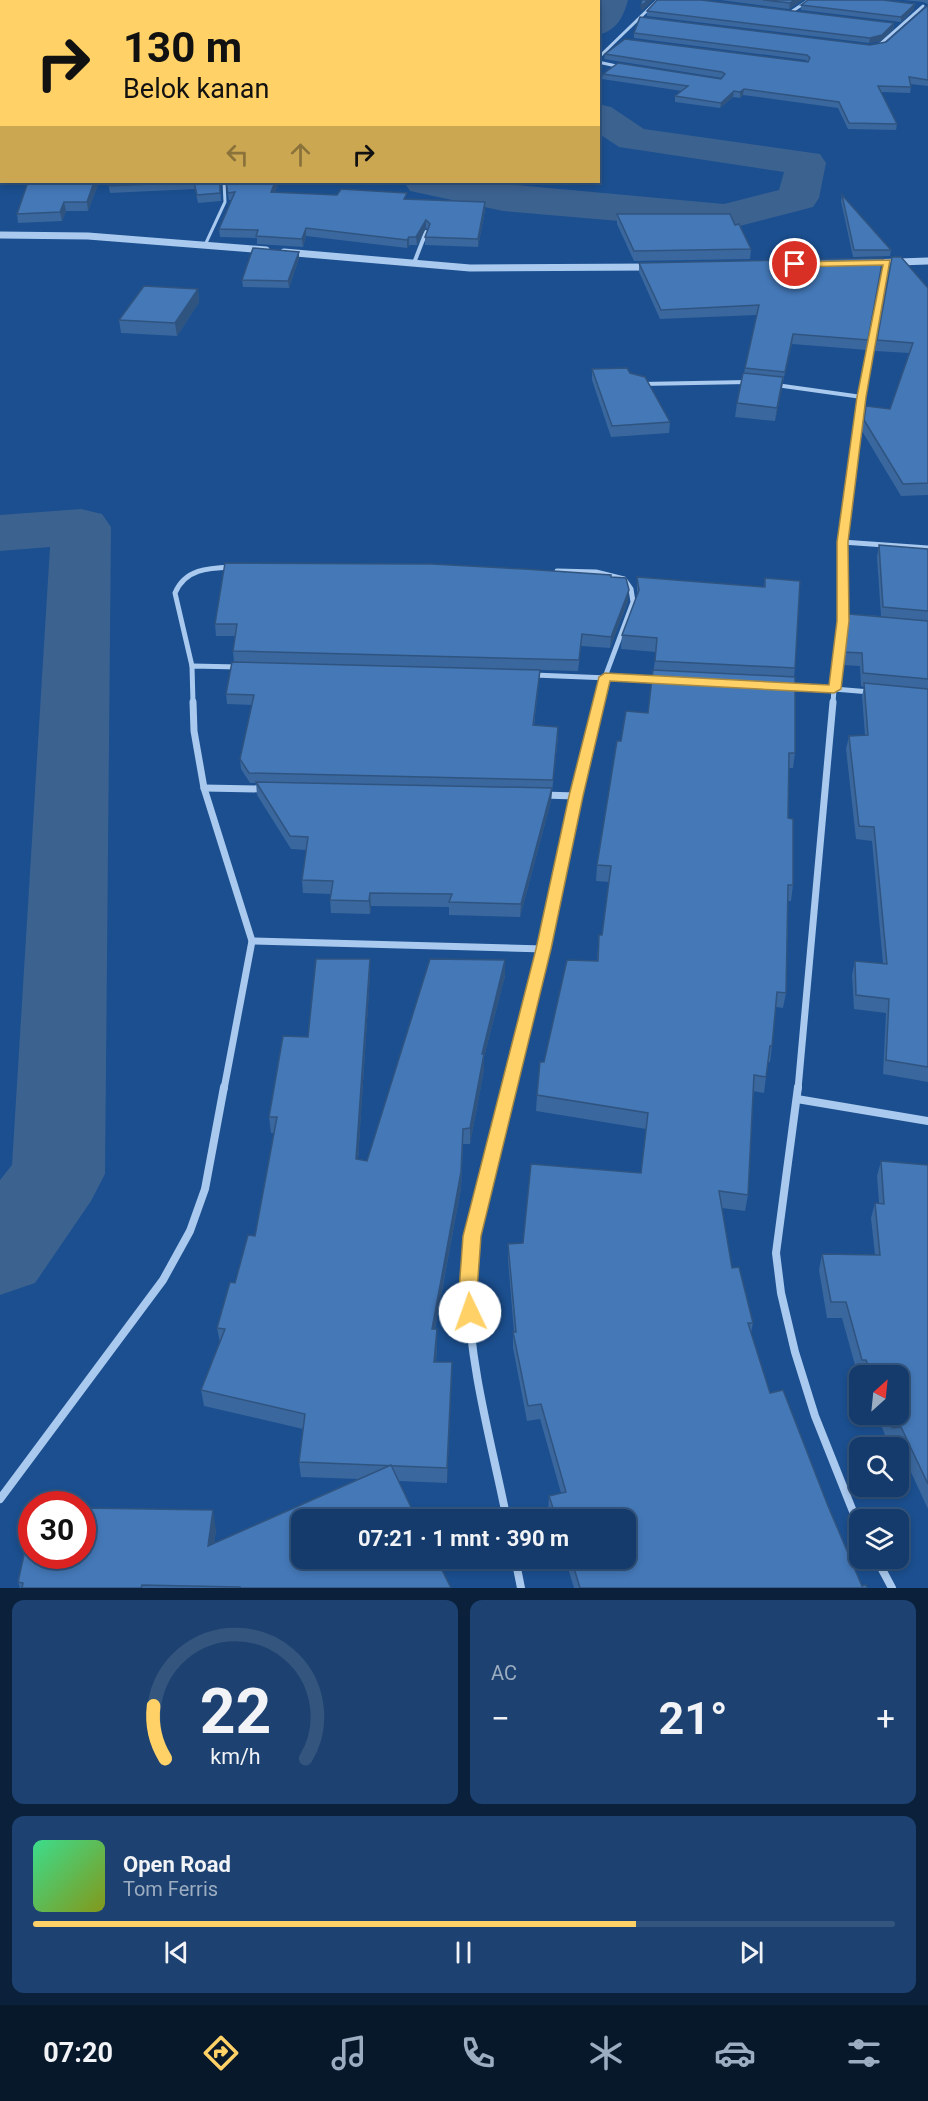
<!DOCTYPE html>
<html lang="id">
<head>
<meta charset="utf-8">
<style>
  body { margin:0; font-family:Roboto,sans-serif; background:#1d4271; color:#f1f3f6; height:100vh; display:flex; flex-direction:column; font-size:22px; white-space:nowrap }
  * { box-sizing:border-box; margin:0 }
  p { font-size:20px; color:#9dadc1 }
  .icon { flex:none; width:33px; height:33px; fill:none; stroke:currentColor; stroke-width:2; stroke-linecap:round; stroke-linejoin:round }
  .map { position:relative; height:1588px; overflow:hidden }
  .panel { display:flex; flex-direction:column; gap:12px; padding:12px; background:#0b203b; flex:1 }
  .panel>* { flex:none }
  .guide { position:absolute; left:0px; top:0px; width:600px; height:183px; box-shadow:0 3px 9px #0003,0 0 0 2px #33557e; background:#ffd166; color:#111; overflow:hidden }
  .needle { width:39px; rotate:27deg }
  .tools { position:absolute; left:849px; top:1365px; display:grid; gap:12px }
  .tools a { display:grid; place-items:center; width:60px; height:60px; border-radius:12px; background:#143b6b; box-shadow:0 3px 9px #0003,0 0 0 2px #33557e; font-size:30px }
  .speed { position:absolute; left:18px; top:1491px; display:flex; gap:12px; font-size:30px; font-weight:700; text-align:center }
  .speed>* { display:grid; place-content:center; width:78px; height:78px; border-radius:50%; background:#143b6b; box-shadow:0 3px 9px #0003,0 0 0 2px #33557e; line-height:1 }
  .speed .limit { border:9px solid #d22; background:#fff; color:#111 }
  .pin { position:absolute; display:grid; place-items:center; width:51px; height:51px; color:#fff; margin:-26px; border:3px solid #fff; border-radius:50%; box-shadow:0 2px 6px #0007 }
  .me { position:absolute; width:66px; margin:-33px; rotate:357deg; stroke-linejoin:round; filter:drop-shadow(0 0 4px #0008) }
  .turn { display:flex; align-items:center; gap:21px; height:126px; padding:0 24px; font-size:27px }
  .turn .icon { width:78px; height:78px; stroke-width:2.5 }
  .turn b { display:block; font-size:42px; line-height:51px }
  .lanes { display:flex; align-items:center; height:57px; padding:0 24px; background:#0003; justify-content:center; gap:30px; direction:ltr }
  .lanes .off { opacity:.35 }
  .big { font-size:45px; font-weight:700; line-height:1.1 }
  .panel .tile { flex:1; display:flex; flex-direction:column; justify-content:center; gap:9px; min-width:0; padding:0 21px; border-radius:12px; background:#1d4271 }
  .panel .dial { align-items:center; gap:0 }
  .dial svg { height:156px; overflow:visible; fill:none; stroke:#33557e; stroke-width:7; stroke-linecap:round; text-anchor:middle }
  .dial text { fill:#f1f3f6; stroke:none }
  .song { display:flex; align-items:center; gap:18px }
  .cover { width:72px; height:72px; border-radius:9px; background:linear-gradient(135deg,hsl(150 70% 55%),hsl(70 70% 35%)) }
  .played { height:6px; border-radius:3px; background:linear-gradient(90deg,#ffd166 70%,#33557e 70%) }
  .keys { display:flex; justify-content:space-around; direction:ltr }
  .heat { display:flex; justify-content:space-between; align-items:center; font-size:33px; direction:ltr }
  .panel .tiles { flex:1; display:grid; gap:12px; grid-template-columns:1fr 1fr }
  .tile:last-child { grid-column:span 2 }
  .trip { position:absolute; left:291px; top:1509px; width:345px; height:60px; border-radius:12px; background:#143b6b; box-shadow:0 3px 9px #0003,0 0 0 2px #33557e; font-weight:700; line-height:60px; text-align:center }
  .tab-bar { display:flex; height:96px; justify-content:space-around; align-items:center; background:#08182b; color:#9dadc1 }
  .tab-bar .icon { width:42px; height:42px }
  .tab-bar .current { color:#ffd166 }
  .tab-bar b { font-size:27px; color:#f1f3f6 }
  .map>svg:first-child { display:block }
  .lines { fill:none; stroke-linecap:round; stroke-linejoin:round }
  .river { fill:#3c6290; fill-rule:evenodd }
  .service { stroke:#a9c9ee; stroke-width:3 }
  .minor-far4 { stroke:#a9c9ee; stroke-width:3 }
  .minor-far3 { stroke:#a9c9ee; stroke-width:4 }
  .minor-far2 { stroke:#a9c9ee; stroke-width:5 }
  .minor-far1 { stroke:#a9c9ee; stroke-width:7 }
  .minor { stroke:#a9c9ee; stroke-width:8 }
  .tertiary { stroke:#a9c9ee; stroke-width:7 }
  .wall { fill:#3a679d }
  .shaded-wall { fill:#305480 }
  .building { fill:#4478b7; stroke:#305480; stroke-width:1.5 }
  .route { fill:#ffd166; stroke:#a68842; stroke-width:1.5 }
</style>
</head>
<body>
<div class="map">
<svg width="928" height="1588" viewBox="0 0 928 1588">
  <rect width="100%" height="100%" fill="#1b4f8f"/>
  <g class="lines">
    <g class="river">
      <path d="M596,0h32c-5,18 -11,30 -30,35v-33z"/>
      <polygon points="598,104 611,107 644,129 820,154 826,163 819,198 813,207 724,230 503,211 410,191 404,182 484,182 724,204 779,190 784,172 619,147 598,133"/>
      <rect x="0" y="107" width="2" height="22"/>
      <polygon points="81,509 102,514 111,527 105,1174 91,1201 35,1283 0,1295 0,1180 12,1165 50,547 0,551 0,515"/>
    </g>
    <polyline class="service" points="205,245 225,202 224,182"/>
    <g class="minor-far4">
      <polyline points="791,12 809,0"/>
      <polyline points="879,45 923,6"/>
      <polyline points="598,58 658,0"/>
      <polyline points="598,62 621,67"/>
    </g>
    <g class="minor-far3">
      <polyline points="414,263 426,232"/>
      <polyline points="641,384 748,382"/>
      <polyline points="776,385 862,397"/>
      <polyline points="861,406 887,262"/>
    </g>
    <g class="minor-far2">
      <polyline points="861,405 842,542 843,621 834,689 870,692"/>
      <polyline points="842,542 928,548"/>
      <polyline points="557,571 596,572 624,579 631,589 633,602 605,677 599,703"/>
      <path d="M192,666l-17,-73c10,-24 33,-25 56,-26"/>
      <polyline points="534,675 658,680"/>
      <polyline points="788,686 834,689 833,703"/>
      <polyline points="193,703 192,666 239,667"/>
    </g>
    <g class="minor-far1">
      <polyline points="193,702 194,731 204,788 252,941 224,1089"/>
      <polyline points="204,788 263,789"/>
      <polyline points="543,795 576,796"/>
      <polyline points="252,941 544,949"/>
      <polyline points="509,1089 544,949 599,702"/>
      <polyline points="798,1089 833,702"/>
    </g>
    <g class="minor">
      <polyline points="798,1087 776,1253 781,1293 795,1352 815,1416 860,1529"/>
      <polyline points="797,1099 928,1121"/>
      <polyline points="0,1499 163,1280 190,1231 205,1189 224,1087"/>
      <path d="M507,1520c-15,-75 -37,-152 -39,-228 -1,-69 25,-139 41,-205"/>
      <polyline points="515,1558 521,1588"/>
      <polyline points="876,1558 892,1588"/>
    </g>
    <g class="tertiary">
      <polyline points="0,235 88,236 266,250"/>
      <polyline points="284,252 470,268 652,267"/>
      <polyline points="868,263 928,261"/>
    </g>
  </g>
  <g class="wall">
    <polygon points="720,0 803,0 789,9"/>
    <polygon points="903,0 928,0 928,4 923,2"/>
    <polygon points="801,5 914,9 901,22 801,10"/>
    <polygon points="928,5 928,86 910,84 911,87 910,93 881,92 897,124 896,130 848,129 838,108 743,95 740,98 733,97 720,108 675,102 675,96 682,91 602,79 603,74 721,79 722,78 604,59 605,54 808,62 806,60 634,38 634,33 870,45 886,42"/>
    <polygon points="647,11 894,23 893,29 881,41 869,43 647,16"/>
    <polygon points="28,182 99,182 88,211 66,211 62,221 18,223 17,214"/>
    <polygon points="108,182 220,182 221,201 198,203 195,189 110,193"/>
    <polygon points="226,182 279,182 275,192 407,199 485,210 478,247 425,245 425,237 428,230 426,228 417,245 409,245 407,248 306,236 303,247 257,244 257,238 220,237 219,229 232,200 229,200"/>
    <polygon points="842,195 891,250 890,256 853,257 841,201"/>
    <polygon points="617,214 735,225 751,249 750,259 634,261 617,224"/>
    <polygon points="299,252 299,258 289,288 243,287 242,280"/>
    <polygon points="892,257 928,288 928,495 901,496 862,431 866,406 890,409 909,353 875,351"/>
    <polygon points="883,258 867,350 792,344 783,382 775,421 735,417 737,403 744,373 757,315 660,319 639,272 639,263"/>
    <polygon points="198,289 199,302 177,336 121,333 119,320"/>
    <polygon points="592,369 630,373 670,422 669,433 611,437 592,380"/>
    <polygon points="879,545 928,549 928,1082 883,1074 886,1013 854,1009 852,975 855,961 883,964 872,841 856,839 846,749 849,736 865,735 862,696 864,687 861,686 860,666 842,665 849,614 881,616 877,557"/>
    <polygon points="611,577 628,601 610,648 581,646 578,671 540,670 539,680 534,726 558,737 551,801 520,917 449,915 449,907 371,906 370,914 331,913 330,900 331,894 303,893 302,880 306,850 291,849 257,795 256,783 250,783 241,769 240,759 252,705 227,704 226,694 234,662 233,651 235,636 216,636 215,624"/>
    <polygon points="637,577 764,587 765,578 795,668 794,677 795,753 793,768 789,768 788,818 793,885 791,901 788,901 786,993 783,1008 776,1007 772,1046 770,1062 768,1062 764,1093 753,1091 748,1195 745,1211 722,1208 732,1268 753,1323 751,1333 770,1393 828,1506 862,1586 867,1588 574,1588 565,1558 626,1558 626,1520 550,1520 548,1512 549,1496 561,1493 540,1419 527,1421 513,1348 513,1332 514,1332 508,1260 508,1244 523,1243 641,1173 646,1129 536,1111 537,1095 544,1062 597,961 599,935 602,935 609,882 596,881 597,865 621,741 648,713 656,652 621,649 622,635 637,595"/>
    <polygon points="370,959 370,975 358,1159 367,1161 505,960 505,976 484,1057 484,1070 470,1144 463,1144 461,1188 435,1329 437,1345 436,1362 452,1362 447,1483 398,1481 451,1588 20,1588 18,1582 216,1530 214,1543 358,1479 301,1477 299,1462 303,1429 204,1406 201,1390 220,1343 217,1328 255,1236 274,1133 271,1133 269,1117 308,1037"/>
    <polygon points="881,1161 928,1165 928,1509 897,1442 888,1443 877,1414 898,1414 898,1376 858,1376 842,1318 827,1318 819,1270 822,1254 875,1255 871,1218 875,1203 879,1203 877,1176"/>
  </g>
  <g class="shaded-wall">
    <polygon points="648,0 653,0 641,12 641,6"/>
    <polygon points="795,0 803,0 789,9 790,3"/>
    <polygon points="915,4 914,9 901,22 901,17"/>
    <polygon points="894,23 893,29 881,41 869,43 870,38"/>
    <polygon points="744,89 743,95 740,98 740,92"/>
    <polygon points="734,91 733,97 720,108 721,103"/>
    <polygon points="94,182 99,182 88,211 87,202"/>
    <polygon points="275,182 279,182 272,199 271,192"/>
    <polygon points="64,202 66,211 62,221 60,212"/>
    <polygon points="485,202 485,210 478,247 478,239"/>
    <polygon points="426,220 426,228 417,245 416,237"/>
    <polygon points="306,228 306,236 303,247 302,239"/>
    <polygon points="409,237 409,245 407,248 407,240"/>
    <polygon points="299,252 299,258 289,288 288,281"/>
    <polygon points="198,289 199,302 177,336 175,323"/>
    <polygon points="793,334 792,344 783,382 785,372"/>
    <polygon points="783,377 782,390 775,421 777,408"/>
    <polygon points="629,590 628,601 610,648 611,637"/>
    <polygon points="552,788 551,801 520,917 521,904"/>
    <polygon points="370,893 371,906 370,914 369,901"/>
    <polygon points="370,959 370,975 357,1175 356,1159"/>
    <polygon points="505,960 505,976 484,1057 484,1070 470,1144 470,1128 482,1054"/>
    <polygon points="463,1129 461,1188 432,1344 432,1329"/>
    <polygon points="437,1329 437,1345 435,1377 434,1362"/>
    <polygon points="452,1362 452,1378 447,1483 447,1468"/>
    <polygon points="213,1510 216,1530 212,1565 208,1546"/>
  </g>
  <g class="building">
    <polygon points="131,0 242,0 243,1 244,0 280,0 279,2 130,2"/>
    <polygon points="642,0 648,0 641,6"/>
    <polygon points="657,0 701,0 894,23 882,35 870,38 647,11"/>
    <polygon points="763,0 795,0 790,3"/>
    <polygon points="808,0 883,0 915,4 901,17 801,5"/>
    <polygon points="928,5 928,80 909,77 911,87 878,86 897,124 849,123 839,102 744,89 740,92 734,91 721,103 675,96 688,86 603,74 618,63 721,79 725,74 722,72 605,54 625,39 808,62 810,58 807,55 634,33 640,17 870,45 886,42"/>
    <polygon points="28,182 94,182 87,202 64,202 60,212 17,214"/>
    <polygon points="108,182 220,182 220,193 197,195 194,182 109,186"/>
    <polygon points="226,182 275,182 271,192 337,195 341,189 407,193 404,199 485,202 478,239 425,237 430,224 426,220 416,237 409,237 407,240 306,228 302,239 256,236 258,230 219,229 235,192 228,193"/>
    <polygon points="842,195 891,250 854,250"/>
    <polygon points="617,214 730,214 735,225 739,224 751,249 634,251"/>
    <polygon points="253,248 299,252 288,281 242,280"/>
    <polygon points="892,257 901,257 928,288 928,483 903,484 864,420 866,406 890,409 913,343 877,340"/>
    <polygon points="883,258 868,340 793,334 785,372 745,368 759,305 661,310 639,263"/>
    <polygon points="144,286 198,289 175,323 119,320"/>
    <polygon points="627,368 630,373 645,377 670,422 612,426 592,369"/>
    <polygon points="743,373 783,377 777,408 737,403"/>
    <polygon points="879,545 928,549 928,611 883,607"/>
    <polygon points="225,563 432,564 524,569 611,575 611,577 626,578 629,590 611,637 582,634 579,660 233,651 237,624 215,624"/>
    <polygon points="637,577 765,587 765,578 800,581 795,668 655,661 657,638 622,635 639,590"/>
    <polygon points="849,614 928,621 928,679 863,673 862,653 844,652"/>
    <polygon points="232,662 540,670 533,725 558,727 553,780 249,773 240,759 254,695 226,694"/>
    <polygon points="653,670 795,677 795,753 789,753 788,818 793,819 793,885 788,885 786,993 777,992 772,1046 770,1046 766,1077 754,1075 748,1195 719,1191 732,1268 739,1267 753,1323 748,1323 770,1393 783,1390 828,1506 862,1586 866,1585 867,1588 580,1588 571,1558 626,1558 626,1520 557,1520 549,1496 566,1492 541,1404 528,1406 513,1332 516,1332 508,1244 523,1243 531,1164 641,1173 648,1113 537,1095 540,1062 544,1062 567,960 598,961 599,935 602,935 611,866 597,865 617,741 621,741 626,711 648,713"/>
    <polygon points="864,683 928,689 928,1067 886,1060 889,999 856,995 855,961 887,964 874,827 859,826 849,736 868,735"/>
    <polygon points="256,782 552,788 521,904 449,902 452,894 370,893 369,901 330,900 333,881 302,880 308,837 290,836"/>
    <polygon points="316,959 370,959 356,1159 367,1161 430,959 505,960 482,1054 484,1054 470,1128 463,1129 461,1172 432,1329 437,1329 434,1362 452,1362 447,1468 299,1462 305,1414 201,1390 225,1329 217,1328 230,1282 235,1283 248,1235 255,1236 277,1117 269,1117 283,1036 308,1037"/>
    <polygon points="881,1161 928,1165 928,1484 901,1427 892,1428 887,1414 898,1414 898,1376 872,1376 866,1360 862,1360 846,1302 831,1302 822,1254 880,1255 875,1203 884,1204"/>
    <polygon points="391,1465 417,1520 302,1520 302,1558 436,1558 451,1588 241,1588 240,1587 142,1585 141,1588 22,1588 23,1583 18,1582 32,1519 32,1556 82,1556 82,1508 213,1510 208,1546"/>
  </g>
  <polygon class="route" points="890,260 866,397 848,542 849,621 841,689 834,693 610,681 583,796 551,949 481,1236 477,1291 480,1312 477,1318 470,1321 464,1318 459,1291 463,1236 536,949 569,796 599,677 605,673 829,685 837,621 837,542 857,397 883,265 795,267 791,264 795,262"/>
</svg>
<div class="tools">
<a><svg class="needle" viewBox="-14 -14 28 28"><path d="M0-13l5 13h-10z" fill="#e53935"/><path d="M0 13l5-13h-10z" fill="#9dadc1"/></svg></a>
<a><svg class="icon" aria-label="search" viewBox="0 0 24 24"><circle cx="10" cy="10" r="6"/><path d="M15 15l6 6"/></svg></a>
<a><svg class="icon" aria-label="layers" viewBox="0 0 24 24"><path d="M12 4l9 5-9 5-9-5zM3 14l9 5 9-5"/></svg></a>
</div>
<div class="speed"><div class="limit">30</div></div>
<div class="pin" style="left:795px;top:264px;background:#d93025"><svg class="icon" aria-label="arrive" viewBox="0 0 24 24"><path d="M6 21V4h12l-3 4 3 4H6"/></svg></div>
<svg class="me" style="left:470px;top:1312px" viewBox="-20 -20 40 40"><circle r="19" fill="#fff"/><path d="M0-13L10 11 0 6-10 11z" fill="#ffd166"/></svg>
<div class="trip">07:21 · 1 mnt · 390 m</div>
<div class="guide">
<div class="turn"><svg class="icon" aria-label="right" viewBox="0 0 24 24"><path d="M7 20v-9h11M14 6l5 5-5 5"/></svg><div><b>130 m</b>Belok kanan</div></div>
<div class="lanes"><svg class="icon off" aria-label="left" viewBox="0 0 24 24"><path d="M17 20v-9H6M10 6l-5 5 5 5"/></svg><svg class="icon off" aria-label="ahead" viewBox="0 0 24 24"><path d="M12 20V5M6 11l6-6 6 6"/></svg><svg class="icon" aria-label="right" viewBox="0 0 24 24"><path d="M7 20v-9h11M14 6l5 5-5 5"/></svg></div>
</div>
</div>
<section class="panel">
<div class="tiles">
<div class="tile dial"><svg viewBox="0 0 100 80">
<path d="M14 69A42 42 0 1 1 86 69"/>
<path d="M14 69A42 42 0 0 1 8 42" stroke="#ffd166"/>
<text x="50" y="56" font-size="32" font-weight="700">22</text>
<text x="50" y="72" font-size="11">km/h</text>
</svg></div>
<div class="tile"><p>AC</p>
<div class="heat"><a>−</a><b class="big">21°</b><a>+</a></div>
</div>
<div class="tile">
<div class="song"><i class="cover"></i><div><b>Open Road</b><p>Tom Ferris</p></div></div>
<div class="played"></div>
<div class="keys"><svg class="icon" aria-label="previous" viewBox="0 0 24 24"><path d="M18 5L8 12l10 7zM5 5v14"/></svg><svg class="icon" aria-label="pause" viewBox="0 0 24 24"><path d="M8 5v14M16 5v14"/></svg><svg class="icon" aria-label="next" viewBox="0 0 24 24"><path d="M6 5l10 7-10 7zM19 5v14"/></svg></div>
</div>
</div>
</section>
<nav class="tab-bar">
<b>07:20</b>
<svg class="icon current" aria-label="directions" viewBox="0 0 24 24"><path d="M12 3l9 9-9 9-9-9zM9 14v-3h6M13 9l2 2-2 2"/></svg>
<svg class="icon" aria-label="music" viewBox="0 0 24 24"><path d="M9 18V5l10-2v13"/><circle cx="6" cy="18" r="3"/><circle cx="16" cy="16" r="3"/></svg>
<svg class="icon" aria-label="phone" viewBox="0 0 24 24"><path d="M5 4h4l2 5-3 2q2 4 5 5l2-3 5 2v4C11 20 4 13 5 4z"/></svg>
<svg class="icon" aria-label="climate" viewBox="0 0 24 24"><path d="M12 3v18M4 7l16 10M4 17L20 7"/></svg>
<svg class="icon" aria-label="car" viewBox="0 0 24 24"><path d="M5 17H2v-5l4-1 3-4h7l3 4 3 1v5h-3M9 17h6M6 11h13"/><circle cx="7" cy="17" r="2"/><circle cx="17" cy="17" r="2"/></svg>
<svg class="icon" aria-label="filters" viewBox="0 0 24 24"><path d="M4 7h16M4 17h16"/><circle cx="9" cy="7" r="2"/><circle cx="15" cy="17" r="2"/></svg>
</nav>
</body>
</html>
